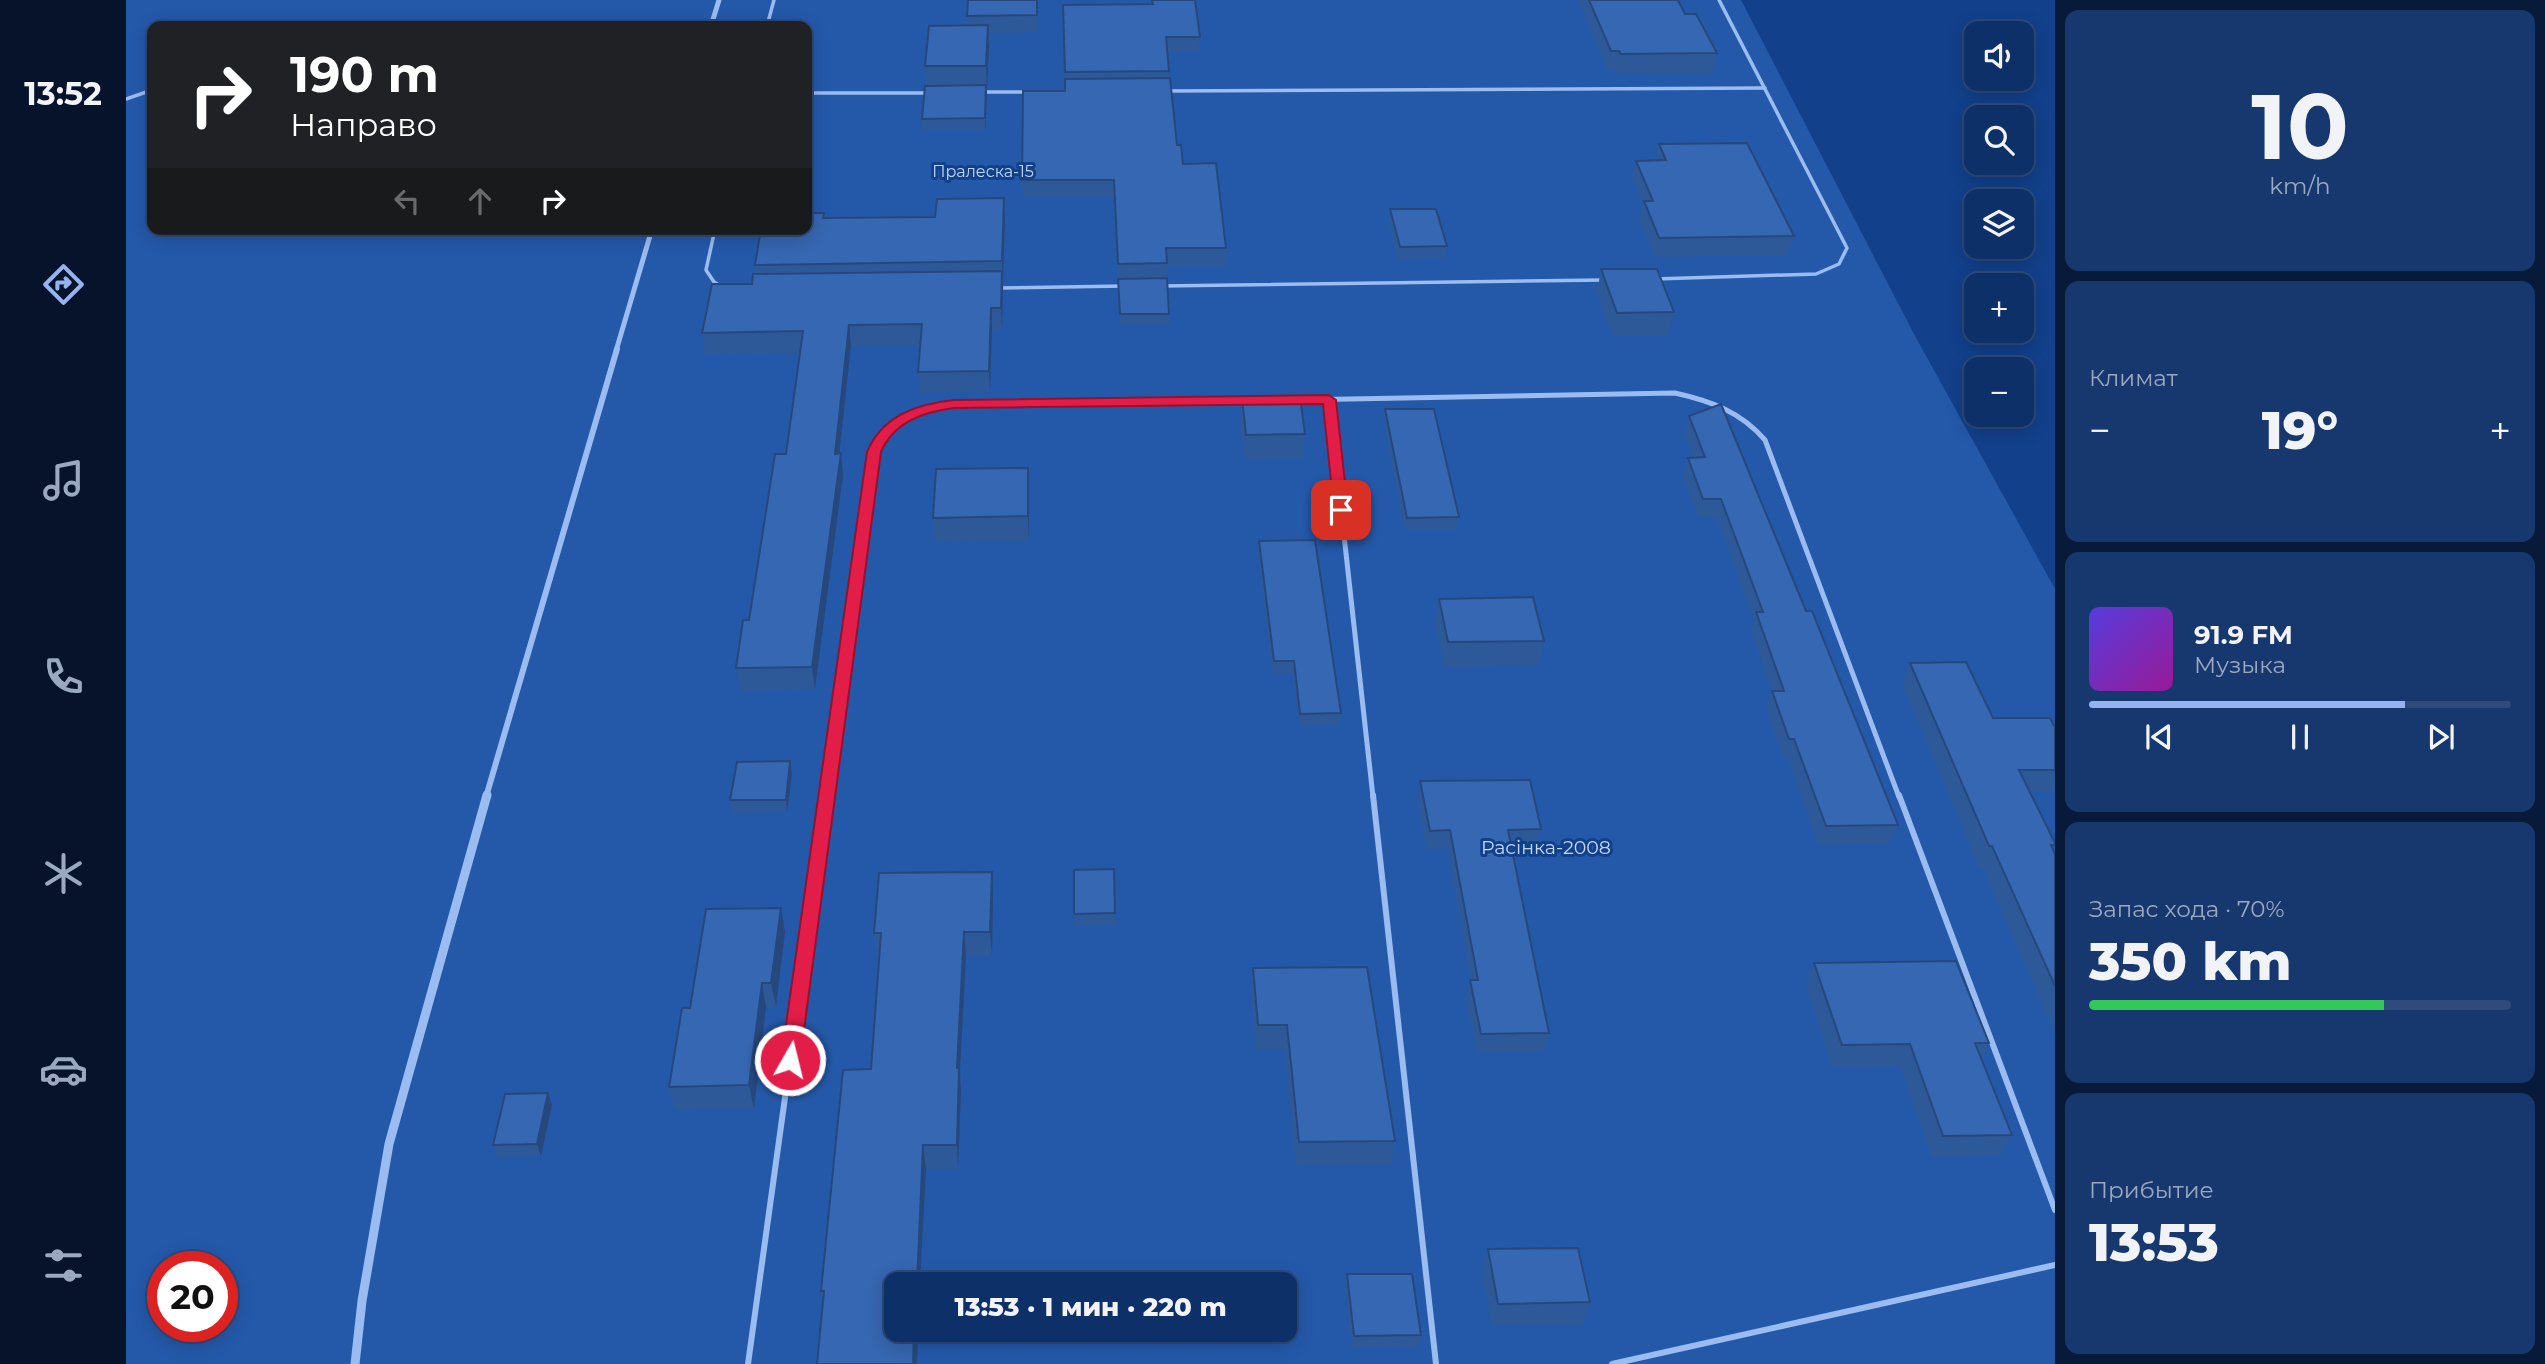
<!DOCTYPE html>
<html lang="ru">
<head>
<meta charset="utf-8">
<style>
  body { margin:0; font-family:Montserrat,sans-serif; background:#17386e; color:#f1f3f6; height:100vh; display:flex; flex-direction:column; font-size:26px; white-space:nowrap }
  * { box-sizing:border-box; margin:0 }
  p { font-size:23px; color:#9ba9c0 }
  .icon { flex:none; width:38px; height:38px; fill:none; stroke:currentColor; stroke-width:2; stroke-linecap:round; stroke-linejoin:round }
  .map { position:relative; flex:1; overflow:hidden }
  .drawer { display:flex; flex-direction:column; gap:10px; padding:10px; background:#081a39; width:490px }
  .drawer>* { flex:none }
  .banner { position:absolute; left:21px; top:21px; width:665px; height:214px; border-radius:14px; box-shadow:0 4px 18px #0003,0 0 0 2px #2e4b7c; background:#202124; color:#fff; overflow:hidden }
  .buttons { position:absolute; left:1838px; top:21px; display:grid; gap:14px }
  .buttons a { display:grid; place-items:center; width:70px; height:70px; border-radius:14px; background:#0e3068; box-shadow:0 4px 18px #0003,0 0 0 2px #2e4b7c; font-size:35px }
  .speed { position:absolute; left:21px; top:1251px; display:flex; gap:14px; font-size:35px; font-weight:700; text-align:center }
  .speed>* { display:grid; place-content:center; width:91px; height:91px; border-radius:50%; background:#0e3068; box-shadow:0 4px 18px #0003,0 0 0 2px #2e4b7c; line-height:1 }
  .speed .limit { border:10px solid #d22; background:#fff; color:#111 }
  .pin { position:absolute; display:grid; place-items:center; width:60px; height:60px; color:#fff; margin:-30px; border-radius:14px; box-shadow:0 4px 10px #0006 }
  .me { position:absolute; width:77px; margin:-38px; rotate:8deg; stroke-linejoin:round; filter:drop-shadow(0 0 5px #0008) }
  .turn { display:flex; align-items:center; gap:24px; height:147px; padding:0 28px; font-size:32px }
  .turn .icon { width:91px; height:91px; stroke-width:2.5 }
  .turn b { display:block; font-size:49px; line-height:60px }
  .lanes { display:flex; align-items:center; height:66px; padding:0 28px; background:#0003; justify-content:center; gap:35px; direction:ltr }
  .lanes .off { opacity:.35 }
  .big { font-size:52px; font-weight:800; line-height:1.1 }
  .drawer .widget { flex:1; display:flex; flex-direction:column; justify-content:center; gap:10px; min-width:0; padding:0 24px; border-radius:14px; background:#17386e }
  .drawer .dial { align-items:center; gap:0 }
  .dial b { font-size:91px; line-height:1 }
  .song { display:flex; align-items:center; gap:21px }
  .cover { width:84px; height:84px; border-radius:10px; background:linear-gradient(135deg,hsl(250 70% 55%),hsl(300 70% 35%)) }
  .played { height:7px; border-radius:4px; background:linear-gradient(90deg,#95b2f1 75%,#2e4b7c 75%) }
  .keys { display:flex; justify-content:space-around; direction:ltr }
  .heat { display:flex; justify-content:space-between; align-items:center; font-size:38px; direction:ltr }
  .charge { height:10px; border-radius:5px; background:linear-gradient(90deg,#34c759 70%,#2e4b7c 0) }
  .trip { position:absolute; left:758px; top:1272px; width:413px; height:70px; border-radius:14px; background:#0e3068; box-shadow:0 4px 18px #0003,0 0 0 2px #2e4b7c; font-weight:800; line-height:70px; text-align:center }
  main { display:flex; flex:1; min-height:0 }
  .tab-bar { display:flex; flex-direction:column; width:126px; justify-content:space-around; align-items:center; background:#06132a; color:#9ba9c0 }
  .tab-bar .icon { width:49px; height:49px }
  .tab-bar .current { color:#95b2f1 }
  .tab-bar b { font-size:32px; color:#f1f3f6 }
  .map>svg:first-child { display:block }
  .green { fill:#2459aa; fill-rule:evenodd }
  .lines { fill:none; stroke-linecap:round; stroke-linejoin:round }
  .lane-far2 { stroke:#9abcf1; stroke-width:3.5 }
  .lane-far1 { stroke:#9abcf1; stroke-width:5 }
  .lane { stroke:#9abcf1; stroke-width:6 }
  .street-far2 { stroke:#9abcf1; stroke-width:5 }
  .street-far1 { stroke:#9abcf1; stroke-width:6 }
  .street { stroke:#9abcf1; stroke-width:9 }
  .wall { fill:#2e5999 }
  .shaded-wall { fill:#26487d }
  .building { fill:#3667b2; stroke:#26487d; stroke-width:2 }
  .route { fill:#e11d48; stroke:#92132f; stroke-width:2 }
  .labels { text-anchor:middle; stroke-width:6; stroke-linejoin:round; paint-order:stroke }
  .far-park-label { font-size:16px; fill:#c0d8fc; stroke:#12408b }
  .park-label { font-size:19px; fill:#c0d8fc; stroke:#12408b }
</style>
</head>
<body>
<main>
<nav class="tab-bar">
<b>13:52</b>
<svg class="icon current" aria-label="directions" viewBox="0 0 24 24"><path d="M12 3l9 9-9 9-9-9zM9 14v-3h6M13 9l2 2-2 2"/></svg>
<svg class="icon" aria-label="music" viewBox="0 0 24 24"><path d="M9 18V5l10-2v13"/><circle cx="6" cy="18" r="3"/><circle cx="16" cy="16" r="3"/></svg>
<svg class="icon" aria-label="phone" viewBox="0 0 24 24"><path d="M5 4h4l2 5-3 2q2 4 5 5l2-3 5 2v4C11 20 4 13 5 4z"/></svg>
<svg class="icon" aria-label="climate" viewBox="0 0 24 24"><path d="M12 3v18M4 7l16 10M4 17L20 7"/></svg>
<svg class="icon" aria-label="car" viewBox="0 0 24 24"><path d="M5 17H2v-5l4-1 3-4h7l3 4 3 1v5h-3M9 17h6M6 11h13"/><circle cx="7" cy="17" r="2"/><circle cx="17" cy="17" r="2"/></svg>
<svg class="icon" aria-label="filters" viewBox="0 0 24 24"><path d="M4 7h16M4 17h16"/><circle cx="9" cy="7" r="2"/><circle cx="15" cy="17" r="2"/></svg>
</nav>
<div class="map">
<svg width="1929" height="1364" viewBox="0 0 1929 1364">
  <rect width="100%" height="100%" fill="#12408b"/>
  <path class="green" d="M0,0h1615l174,336 140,253v775h-1929zM26,26h655v203h-655zM37,1267h59v59h-59zM770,1284h388v46h-388z"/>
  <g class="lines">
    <g class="lane-far2">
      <polyline points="641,26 648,0"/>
      <polyline points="1041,91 1639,88"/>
      <polyline points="855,92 902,92"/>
      <polyline points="681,93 804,93"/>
      <polyline points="0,99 26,90"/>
      <polyline points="589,229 580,270 588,282 596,287"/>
      <polyline points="1529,279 1690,274 1713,264 1721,248 1593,0"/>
      <polyline points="1036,286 1478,280"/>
      <polyline points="871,288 998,286"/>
    </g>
    <g class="lane-far1">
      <path d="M1169,400l380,-7c36,8 66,19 90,47l134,357"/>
      <polyline points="1203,400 1247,797"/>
      <path d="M700,797l48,-345c17,-33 45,-43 80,-48l292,-3"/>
    </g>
    <g class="lane">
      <polyline points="1247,795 1310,1364"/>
      <polyline points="1773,795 1929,1210"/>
      <polyline points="622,1364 701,795"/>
      <polyline points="1486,1364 1929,1265"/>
    </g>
    <g class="street-far2">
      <polyline points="585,26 593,0"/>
      <polyline points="490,351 526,229"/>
    </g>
    <polyline class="street-far1" points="360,797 491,349"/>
    <polyline class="street" points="229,1364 236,1301 263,1144 361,795"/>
  </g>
  <g class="wall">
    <polygon points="911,0 911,32 862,33 863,47 859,130 796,130 796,119 800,86 799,66 842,25 841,16"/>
    <polygon points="1025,0 1069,0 1074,37 1073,52 1041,52 1043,78 1051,145 1057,164 1100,248 1099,266 1041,266 1043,325 994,326 988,198 897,198 896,180 939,91 937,5 1025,4"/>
    <polygon points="1452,0 1552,0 1559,14 1591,53 1586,73 1491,73 1490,70 1481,70"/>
    <polygon points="1533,144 1668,236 1662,255 1529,257 1513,220 1517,205 1506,179 1510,161 1530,160"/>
    <polygon points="1264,209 1321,246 1319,258 1272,259 1263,221"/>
    <polygon points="698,213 698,218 879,220 876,330 866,330 864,392 794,393 792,372 794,345 725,346 713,453 717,475 689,689 614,691 610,668 623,620 660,454 674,353 579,354 576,333 626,284 630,274 629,265"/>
    <polygon points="1475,269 1548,312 1542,336 1486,336 1471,293"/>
    <polygon points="1116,398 1179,434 1177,458 1119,459 1114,422"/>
    <polygon points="1259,409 1333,517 1331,530 1279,530 1258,422"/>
    <polygon points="1563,416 1680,611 1772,825 1764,843 1693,845 1662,758 1657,758 1640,709 1646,691 1625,630 1628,620 1590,517 1572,517 1557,476 1562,458 1567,458 1559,434"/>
    <polygon points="902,468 903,541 809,542 807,518"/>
    <polygon points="1133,541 1215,713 1213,726 1173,726 1167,673 1147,674 1132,554"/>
    <polygon points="1313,599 1418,641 1413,665 1318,667 1309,623"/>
    <polygon points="1784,663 1867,718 1929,727 1929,791 1904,791 1929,843 1927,850 1929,854 1929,1033 1856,867 1853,867 1776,684"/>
    <polygon points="666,774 661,812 607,813 604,800"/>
    <polygon points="1294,781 1415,829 1411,847 1386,847 1423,1033 1418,1051 1351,1052 1340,998 1344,980 1345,980 1321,848 1300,849 1292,799"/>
    <polygon points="948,870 989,913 989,926 948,926"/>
    <polygon points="866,872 867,896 866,956 840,956 834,1071 835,1092 832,1169 800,1169 794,1284 770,1284 770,1330 792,1330 791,1364 697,1302 695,1291 745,1069 753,957 751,957 748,933"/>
    <polygon points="659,932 650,1007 640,1007 628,1109 549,1110 543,1087 564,1008"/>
    <polygon points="1688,963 1863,1043 1855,1059 1886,1135 1874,1156 1806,1157 1774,1066 1706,1067 1680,985"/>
    <polygon points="1127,968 1269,1141 1265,1165 1170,1166 1158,1049 1130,1049 1125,993"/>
    <polygon points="426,1105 415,1156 372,1157 367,1145"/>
    <polygon points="1362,1249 1464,1302 1456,1325 1366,1326 1356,1272"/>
    <polygon points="1221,1274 1295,1335 1292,1347 1226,1347 1219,1286"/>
  </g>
  <g class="shaded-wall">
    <polygon points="862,25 863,47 861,88 860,66"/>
    <polygon points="860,85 861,96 859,130 859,118"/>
    <polygon points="878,198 879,220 877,283 876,261"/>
    <polygon points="876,271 877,292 876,330 875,308"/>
    <polygon points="865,308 866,330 864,392 863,371"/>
    <polygon points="723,325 725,346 711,475 709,454"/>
    <polygon points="715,453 717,475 689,689 686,667"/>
    <polygon points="902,468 903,492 903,541 902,516"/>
    <polygon points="664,761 666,774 661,812 660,800"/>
    <polygon points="866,872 867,896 866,956 864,932"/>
    <polygon points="655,908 659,932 650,1007 645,983"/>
    <polygon points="838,932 840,956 834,1071 835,1092 832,1169 831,1145 831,1068"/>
    <polygon points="636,983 640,1007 628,1109 623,1085"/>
    <polygon points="422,1093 426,1105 415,1156 411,1144"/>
    <polygon points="797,1145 800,1169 794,1284 791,1284"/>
    <polygon points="788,1330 792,1330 791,1364 787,1364"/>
  </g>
  <g class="building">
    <polygon points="842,0 911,0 911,15 841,16"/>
    <polygon points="1026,0 1069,0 1074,37 1040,37 1043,71 939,72 937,5 1027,4"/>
    <polygon points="1463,0 1552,0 1559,14 1570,14 1591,53 1495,54 1493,51 1485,51"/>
    <polygon points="862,25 860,66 799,66 803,26"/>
    <polygon points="1044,78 1051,145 1055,145 1057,164 1090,163 1100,248 1040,248 1041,263 992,264 988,180 896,180 897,91 939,91 939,79"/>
    <polygon points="860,85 859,118 796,119 799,86"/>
    <polygon points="1621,143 1668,236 1533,238 1518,201 1527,201 1510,161 1540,160 1533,144"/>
    <polygon points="878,198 876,261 629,265 635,229 681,229 681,213 698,213 697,218 809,217 811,199"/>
    <polygon points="1264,209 1310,209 1321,246 1274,247"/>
    <polygon points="1475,269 1531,269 1548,312 1491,313"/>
    <polygon points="876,271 875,308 865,308 863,371 792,372 796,324 723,325 709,454 715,453 686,667 610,668 617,620 623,620 649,454 660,454 677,331 576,333 586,284 626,284 627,274"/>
    <polygon points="1041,278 1043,314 994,314 992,279"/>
    <polygon points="1174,397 1179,434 1120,435 1116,398"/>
    <polygon points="1595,404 1680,611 1686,611 1772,825 1700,826 1668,739 1663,739 1646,691 1658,691 1630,612 1637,612 1595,499 1577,499 1562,458 1579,457 1563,416"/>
    <polygon points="1259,409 1308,409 1333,517 1281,518"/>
    <polygon points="902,468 902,516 807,518 810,469"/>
    <polygon points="1189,540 1215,713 1174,714 1168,661 1148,661 1133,541"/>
    <polygon points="1407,597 1418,641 1322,642 1313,599"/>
    <polygon points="1840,662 1867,718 1924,718 1929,727 1929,770 1893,770 1929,843 1929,845 1925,845 1929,854 1929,986 1866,846 1863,846 1784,663"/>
    <polygon points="664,761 660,800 604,800 611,762"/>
    <polygon points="1404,780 1415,829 1382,830 1423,1033 1355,1034 1344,980 1352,980 1324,830 1304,831 1294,781"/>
    <polygon points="988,869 989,913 948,914 948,870"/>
    <polygon points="866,872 864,932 838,932 831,1068 833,1068 831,1145 797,1145 791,1284 770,1284 770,1330 788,1330 787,1364 691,1364 698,1291 695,1291 717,1070 745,1069 755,933 748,933 753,873"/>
    <polygon points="655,908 645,983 636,983 623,1085 543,1087 556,1008 564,1008 580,909"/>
    <polygon points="1830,961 1863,1043 1849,1043 1886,1135 1817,1136 1784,1044 1716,1045 1688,963"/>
    <polygon points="1241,967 1269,1141 1173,1142 1161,1025 1132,1025 1127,968"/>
    <polygon points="422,1093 411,1144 367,1145 379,1094"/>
    <polygon points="1452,1248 1464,1302 1372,1304 1362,1249"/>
    <polygon points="1221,1274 1286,1274 1295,1335 1228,1336"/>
  </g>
  <path class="route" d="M1203,395l7,5 12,110 -7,4 -7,-4 -11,-106 -369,4c-31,4 -60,14 -73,44l-81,608 -3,6h-14l-2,-6 86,-608c15,-36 49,-48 87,-52z"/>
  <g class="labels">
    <g class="far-park-label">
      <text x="857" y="177">Пралеска-15</text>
    </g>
    <g class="park-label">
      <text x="1420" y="854">Расінка-2008</text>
    </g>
  </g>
</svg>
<div class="buttons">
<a><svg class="icon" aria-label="sound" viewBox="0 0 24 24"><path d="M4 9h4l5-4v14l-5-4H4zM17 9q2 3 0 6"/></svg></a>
<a><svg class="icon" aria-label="search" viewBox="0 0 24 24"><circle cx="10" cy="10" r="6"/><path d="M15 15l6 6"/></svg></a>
<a><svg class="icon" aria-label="layers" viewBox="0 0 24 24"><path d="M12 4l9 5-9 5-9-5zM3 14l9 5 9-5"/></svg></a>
<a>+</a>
<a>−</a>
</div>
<div class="speed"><div class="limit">20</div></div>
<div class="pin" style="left:1215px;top:510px;background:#d93025"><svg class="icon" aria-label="arrive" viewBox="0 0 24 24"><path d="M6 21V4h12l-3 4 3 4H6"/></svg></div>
<svg class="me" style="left:664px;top:1060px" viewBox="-20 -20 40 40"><circle r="17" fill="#e11d48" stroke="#fff" stroke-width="3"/><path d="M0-11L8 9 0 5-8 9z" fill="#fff"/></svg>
<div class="trip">13:53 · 1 мин · 220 m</div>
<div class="banner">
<div class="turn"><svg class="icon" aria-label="right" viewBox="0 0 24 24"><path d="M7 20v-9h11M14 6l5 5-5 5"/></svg><div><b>190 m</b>Направо</div></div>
<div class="lanes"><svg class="icon off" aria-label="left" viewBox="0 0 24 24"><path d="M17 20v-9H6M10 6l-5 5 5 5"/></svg><svg class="icon off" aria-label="ahead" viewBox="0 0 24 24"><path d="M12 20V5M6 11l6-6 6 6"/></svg><svg class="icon" aria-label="right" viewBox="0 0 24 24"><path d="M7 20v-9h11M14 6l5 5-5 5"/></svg></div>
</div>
</div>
<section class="drawer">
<div class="widget dial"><b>10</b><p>km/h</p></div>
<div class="widget"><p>Климат</p>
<div class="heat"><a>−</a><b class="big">19°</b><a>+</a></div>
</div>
<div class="widget">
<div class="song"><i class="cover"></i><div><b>91.9 FM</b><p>Музыка</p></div></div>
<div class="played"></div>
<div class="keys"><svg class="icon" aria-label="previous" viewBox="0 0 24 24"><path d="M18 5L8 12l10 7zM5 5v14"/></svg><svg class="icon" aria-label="pause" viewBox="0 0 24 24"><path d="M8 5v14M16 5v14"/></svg><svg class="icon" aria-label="next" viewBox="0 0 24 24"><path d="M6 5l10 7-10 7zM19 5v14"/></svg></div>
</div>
<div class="widget"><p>Запас хода · 70%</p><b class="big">350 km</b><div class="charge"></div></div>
<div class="widget"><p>Прибытие</p><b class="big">13:53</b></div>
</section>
</main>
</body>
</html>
